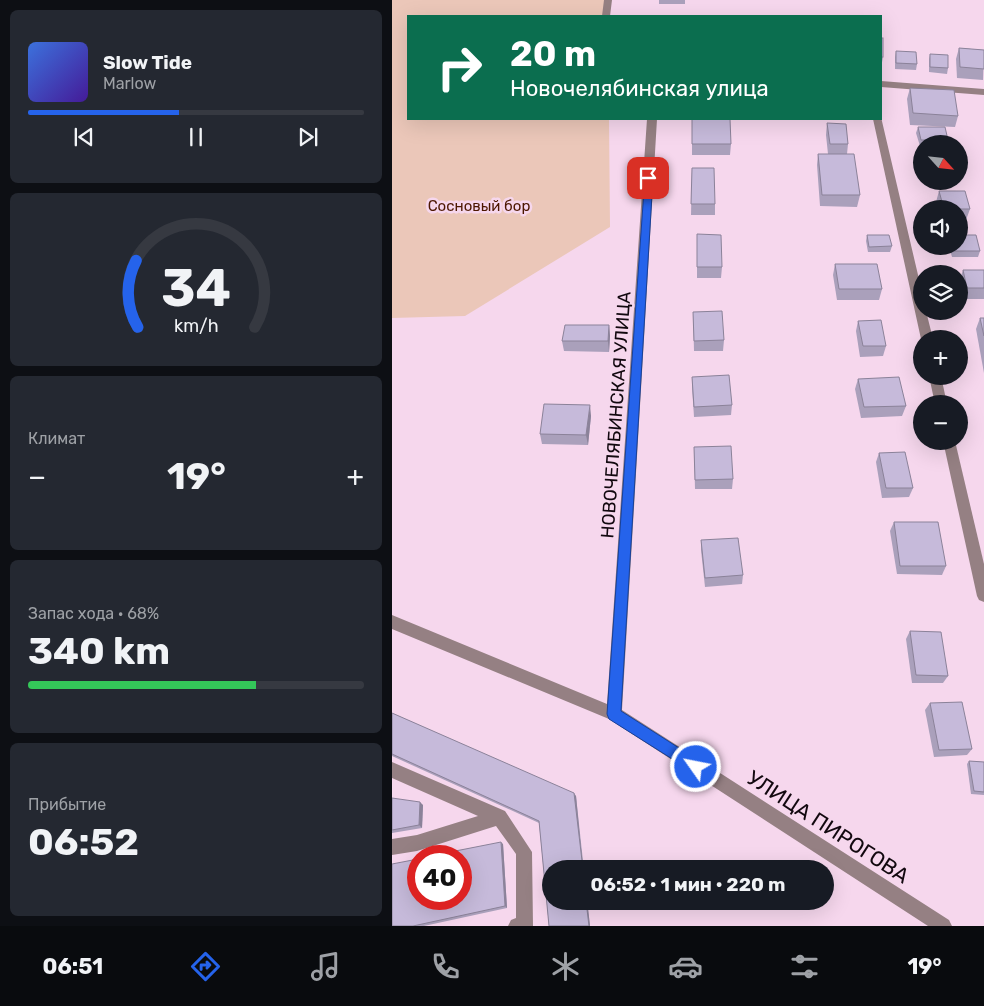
<!DOCTYPE html>
<html lang="ru">
<head>
<meta charset="utf-8">
<style>
  body { margin:0; font-family:Rubik,sans-serif; background:#242831; color:#f1f3f6; height:100vh; display:flex; flex-direction:column; font-size:19px; white-space:nowrap }
  * { box-sizing:border-box; margin:0 }
  p { font-size:16px; color:#9ea1a6 }
  .icon { flex:none; width:28px; height:28px; fill:none; stroke:currentColor; stroke-width:2; stroke-linecap:round; stroke-linejoin:round }
  .map { position:relative; flex:1; overflow:hidden }
  .panel { display:flex; flex-direction:column; gap:10px; padding:10px; background:#0d0f14; width:392px }
  .panel>* { flex:none }
  .banner { position:absolute; left:15px; top:15px; width:475px; height:105px; border-radius:0px; box-shadow:0 5px 20px #0002; background:#0b6e4f; color:#fff; overflow:hidden }
  .needle { width:32px; rotate:117deg }
  .tools { position:absolute; left:521px; top:135px; display:grid; gap:10px }
  .tools a { display:grid; place-items:center; width:55px; height:55px; border-radius:50%; background:#171b24; box-shadow:0 5px 20px #0002; font-size:25px }
  .speed { position:absolute; left:15px; top:845px; display:flex; gap:10px; font-size:25px; font-weight:700; text-align:center }
  .speed>* { display:grid; place-content:center; width:65px; height:65px; border-radius:50%; background:#171b24; box-shadow:0 5px 20px #0002; line-height:1 }
  .speed .limit { border:8px solid #d22; background:#fff; color:#111 }
  .pin { position:absolute; display:grid; place-items:center; width:42px; height:42px; color:#fff; margin:-21px; border-radius:10px; box-shadow:0 2px 8px #0006 }
  .me { position:absolute; width:55px; margin:-28px; rotate:303deg; stroke-linejoin:round; filter:drop-shadow(0 0 4px #0008) }
  .turn { display:flex; align-items:center; gap:18px; height:105px; padding:0 20px; font-size:22px }
  .turn .icon { width:65px; height:65px; stroke-width:2.5 }
  .turn b { display:block; font-size:35px; line-height:42px }
  .big { font-size:38px; font-weight:700; line-height:1.1 }
  .panel .card { flex:1; display:flex; flex-direction:column; justify-content:center; gap:8px; min-width:0; padding:0 18px; border-radius:8px; background:#242831 }
  .panel .dial { align-items:center; gap:0 }
  .dial svg { height:130px; overflow:visible; fill:none; stroke:#363941; stroke-width:7; stroke-linecap:round; text-anchor:middle }
  .dial text { fill:#f1f3f6; stroke:none }
  .song { display:flex; align-items:center; gap:15px }
  .cover { width:60px; height:60px; border-radius:8px; background:linear-gradient(135deg,hsl(220 70% 55%),hsl(260 70% 35%)) }
  .played { height:5px; border-radius:2px; background:linear-gradient(90deg,#2563eb 45%,#363941 45%) }
  .keys { display:flex; justify-content:space-around; direction:ltr }
  .heat { display:flex; justify-content:space-between; align-items:center; font-size:28px; direction:ltr }
  .charge { height:8px; border-radius:4px; background:linear-gradient(90deg,#34c759 68%,#363941 0) }
  .trip { position:absolute; left:150px; top:860px; width:292px; height:50px; border-radius:25px; background:#171b24; box-shadow:0 5px 20px #0002; font-weight:700; line-height:50px; text-align:center }
  .tab-bar { display:flex; height:80px; justify-content:space-around; align-items:center; background:#090b0e; color:#9ea1a6 }
  .tab-bar .icon { width:35px; height:35px }
  .tab-bar .on { color:#2563eb }
  .tab-bar b { font-size:22px; color:#f1f3f6 }
  main { display:flex; flex:1; min-height:0 }
  .map>svg:first-child { display:block }
  .green { fill:#ebc7b9 }
  .lines { fill:none; stroke-linecap:round; stroke-linejoin:round }
  .minor { fill:#958083; fill-rule:evenodd }
  .wall { fill:#aaa0bb }
  .shaded-wall { fill:#8b8299 }
  .building { fill:#c6bada; stroke:#8b8299 }
  .route { fill:#2563eb; stroke:#184099 }
  .labels { text-anchor:middle; stroke-width:5; stroke-linejoin:round; paint-order:stroke }
  .far-park-label { font-size:15px; fill:#4c1700; stroke:#f6d7ed }
  .street-label { font-size:18px; fill:#12080f; stroke:#f6d7ed }
  .near-street-label { font-size:21px; fill:#12080f; stroke:#f6d7ed }
</style>
</head>
<body>
<main>
<section class="panel">
<div class="card">
<div class="song"><i class="cover"></i><div><b>Slow Tide</b><p>Marlow</p></div></div>
<div class="played"></div>
<div class="keys"><svg class="icon" aria-label="previous" viewBox="0 0 24 24"><path d="M18 5L8 12l10 7zM5 5v14"/></svg><svg class="icon" aria-label="pause" viewBox="0 0 24 24"><path d="M8 5v14M16 5v14"/></svg><svg class="icon" aria-label="next" viewBox="0 0 24 24"><path d="M6 5l10 7-10 7zM19 5v14"/></svg></div>
</div>
<div class="card dial"><svg viewBox="0 0 100 80">
<path d="M14 69A42 42 0 1 1 86 69"/>
<path d="M14 69A42 42 0 0 1 13 28" stroke="#2563eb"/>
<text x="50" y="56" font-size="32" font-weight="700">34</text>
<text x="50" y="72" font-size="11">km/h</text>
</svg></div>
<div class="card"><p>Климат</p>
<div class="heat"><a>−</a><b class="big">19°</b><a>+</a></div>
</div>
<div class="card"><p>Запас хода · 68%</p><b class="big">340 km</b><div class="charge"></div></div>
<div class="card"><p>Прибытие</p><b class="big">06:52</b></div>
</section>
<div class="map">
<svg width="592" height="926" viewBox="0 0 592 926">
  <rect width="100%" height="100%" fill="#f6d7ed"/>
  <polygon class="green" points="0,0 216,0 216,16 16,16 16,119 217,119 218,227 73,316 0,318"/>
  <g class="lines">
    <g class="minor">
      <polygon points="212,0 220,0 218,16 210,16"/>
      <polygon points="489,81 592,89 592,95 489,87"/>
      <polygon points="489,117 530,292 530,311 534,311 541,339 529,339 481,119 489,119"/>
      <polygon points="255,119 265,119 230,710 557,920 560,926 536,926 217,719 0,629 0,615 215,704"/>
      <polygon points="537,376 549,376 555,404 543,404"/>
      <polygon points="551,441 563,441 592,564 592,602 587,600 585,596"/>
      <polygon points="0,762 113,811 140,852 141,926 116,926 119,920 124,918 124,854 104,826 25,851 0,855 0,839 25,835 86,816 0,778"/>
    </g>
  </g>
  <g class="wall">
    <rect x="267" y="0" width="26" height="4"/>
    <polygon points="489,38 491,57 489,68"/>
    <polygon points="567,48 592,50 591,80 565,78 564,59"/>
    <polygon points="504,51 525,64 524,70 503,69 503,57"/>
    <polygon points="538,54 556,68 555,74 537,72 537,59"/>
    <polygon points="518,88 566,116 563,127 518,125 515,99"/>
    <polygon points="300,119 339,144 338,155 300,155"/>
    <polygon points="435,123 456,144 455,154 468,195 465,207 428,206 425,165 426,154 436,154 434,135"/>
    <polygon points="526,127 556,140 555,144 530,144 530,146 528,146 524,133"/>
    <polygon points="300,168 323,204 323,215 299,215"/>
    <polygon points="536,181 566,181 565,185 537,184"/>
    <polygon points="547,191 578,209 574,220 568,220 568,209 545,209 544,202"/>
    <polygon points="305,234 330,267 329,278 305,278"/>
    <polygon points="475,235 500,246 498,252 476,252 474,241"/>
    <polygon points="557,246 568,246 588,251 586,257 560,257"/>
    <polygon points="443,264 490,289 487,300 445,300 441,275"/>
    <polygon points="571,270 592,270 592,299 571,299 568,283 568,279"/>
    <polygon points="301,312 332,340 331,351 302,351"/>
    <polygon points="588,318 592,318 592,373 584,329"/>
    <polygon points="466,321 494,346 491,356 468,357 464,331"/>
    <polygon points="217,325 218,336 217,352 172,351 170,341"/>
    <polygon points="300,377 340,405 339,415 302,417 300,387"/>
    <polygon points="466,379 514,406 510,416 469,418 463,389"/>
    <polygon points="199,416 196,445 150,444 148,434"/>
    <polygon points="302,447 341,479 340,489 303,489"/>
    <polygon points="487,453 521,488 517,497 490,498 484,462"/>
    <polygon points="502,522 554,566 550,575 505,574 498,531"/>
    <polygon points="309,540 351,575 350,584 313,587 309,550"/>
    <polygon points="518,631 556,676 551,683 520,683 514,639"/>
    <polygon points="538,703 580,749 575,755 542,757 533,710"/>
    <polygon points="0,713 184,796 198,926 157,926 147,823 0,756"/>
    <polygon points="577,761 592,762 592,795 579,794 575,764"/>
    <polygon points="0,798 31,805 30,828 0,833"/>
    <polygon points="111,844 115,908 32,926 0,926"/>
  </g>
  <g class="shaded-wall">
    <polygon points="217,325 218,336 217,352 216,341"/>
    <polygon points="198,405 199,416 196,445 194,435"/>
    <polygon points="182,793 184,796 191,869"/>
    <polygon points="28,802 31,805 30,828 27,825"/>
    <polygon points="109,842 111,844 115,908 113,906"/>
    <polygon points="194,901 195,901 198,926 197,926"/>
  </g>
  <g class="building">
    <rect x="489" y="38" width="2" height="19"/>
    <polygon points="567,48 592,50 592,69 568,67"/>
    <polygon points="504,51 524,52 525,64 504,63"/>
    <polygon points="538,54 556,55 556,68 538,67"/>
    <polygon points="518,88 562,90 566,116 521,113"/>
    <polygon points="300,119 338,119 339,144 300,144"/>
    <polygon points="435,123 454,124 456,144 438,144"/>
    <polygon points="526,127 553,127 556,140 529,140"/>
    <polygon points="426,154 462,154 468,195 430,195"/>
    <polygon points="300,168 322,168 323,204 299,204"/>
    <polygon points="547,191 573,191 578,209 552,209"/>
    <polygon points="305,234 329,235 330,267 305,267"/>
    <polygon points="475,235 497,235 500,246 477,247"/>
    <polygon points="568,235 584,235 588,251 561,251 560,246 568,246"/>
    <polygon points="443,264 485,264 490,289 447,289"/>
    <polygon points="571,270 592,270 592,288 575,288"/>
    <polygon points="330,311 332,340 302,341 301,312"/>
    <polygon points="588,318 592,318 592,336"/>
    <polygon points="489,320 494,346 471,346 466,321"/>
    <polygon points="173,325 217,325 216,341 170,341"/>
    <polygon points="337,375 340,405 302,407 300,377"/>
    <polygon points="507,377 514,406 472,407 466,379"/>
    <polygon points="152,404 198,405 194,435 148,434"/>
    <polygon points="339,446 341,479 303,480 302,447"/>
    <polygon points="513,452 521,488 494,488 487,453"/>
    <polygon points="502,522 546,522 554,566 508,566"/>
    <polygon points="346,538 351,575 313,578 309,540"/>
    <polygon points="518,631 549,632 556,676 524,675"/>
    <polygon points="570,702 580,749 547,750 538,703"/>
    <polygon points="0,713 182,793 191,869 159,869 159,901 194,901 197,926 157,926 147,821 0,754"/>
    <polygon points="577,761 592,762 592,792 582,791"/>
    <polygon points="0,798 28,802 27,825 0,830"/>
    <polygon points="109,842 113,906 21,926 0,926 0,864 26,859 26,899 69,899 69,856 38,856"/>
  </g>
  <polygon class="route" points="253,176 256,176 261,178 229,711 309,762 311,767 309,772 304,774 217,719 215,714"/>
  <g class="labels">
    <g class="far-park-label">
      <text x="87" y="211">Сосновый бор</text>
    </g>
    <g class="street-label">
      <text transform="translate(224 415) rotate(-86)" y="6">НОВОЧЕЛЯБИНСКАЯ УЛИЦА</text>
    </g>
    <g class="near-street-label">
      <text transform="translate(436 827) rotate(33)" y="7">УЛИЦА ПИРОГОВА</text>
    </g>
  </g>
</svg>
<div class="tools">
<a><svg class="needle" viewBox="-14 -14 28 28"><path d="M0-13l5 13h-10z" fill="#e53935"/><path d="M0 13l5-13h-10z" fill="#9ea1a6"/></svg></a>
<a><svg class="icon" aria-label="sound" viewBox="0 0 24 24"><path d="M4 9h4l5-4v14l-5-4H4zM17 9q2 3 0 6"/></svg></a>
<a><svg class="icon" aria-label="layers" viewBox="0 0 24 24"><path d="M12 4l9 5-9 5-9-5zM3 14l9 5 9-5"/></svg></a>
<a>+</a>
<a>−</a>
</div>
<div class="speed"><div class="limit">40</div></div>
<div class="pin" style="left:256px;top:178px;background:#d93025"><svg class="icon" aria-label="arrive" viewBox="0 0 24 24"><path d="M6 21V4h12l-3 4 3 4H6"/></svg></div>
<svg class="me" style="left:304px;top:767px" viewBox="-20 -20 40 40"><circle r="17" fill="#2563eb" stroke="#fff" stroke-width="3"/><path d="M0-11L8 9 0 5-8 9z" fill="#fff"/></svg>
<div class="trip">06:52 · 1 мин · 220 m</div>
<div class="banner">
<div class="turn"><svg class="icon" aria-label="right" viewBox="0 0 24 24"><path d="M7 20v-9h11M14 6l5 5-5 5"/></svg><div><b>20 m</b>Новочелябинская улица</div></div>
</div>
</div>
</main>
<nav class="tab-bar">
<b>06:51</b>
<svg class="icon on" aria-label="directions" viewBox="0 0 24 24"><path d="M12 3l9 9-9 9-9-9zM9 14v-3h6M13 9l2 2-2 2"/></svg>
<svg class="icon" aria-label="music" viewBox="0 0 24 24"><path d="M9 18V5l10-2v13"/><circle cx="6" cy="18" r="3"/><circle cx="16" cy="16" r="3"/></svg>
<svg class="icon" aria-label="phone" viewBox="0 0 24 24"><path d="M5 4h4l2 5-3 2q2 4 5 5l2-3 5 2v4C11 20 4 13 5 4z"/></svg>
<svg class="icon" aria-label="climate" viewBox="0 0 24 24"><path d="M12 3v18M4 7l16 10M4 17L20 7"/></svg>
<svg class="icon" aria-label="car" viewBox="0 0 24 24"><path d="M5 17H2v-5l4-1 3-4h7l3 4 3 1v5h-3M9 17h6M6 11h13"/><circle cx="7" cy="17" r="2"/><circle cx="17" cy="17" r="2"/></svg>
<svg class="icon" aria-label="filters" viewBox="0 0 24 24"><path d="M4 7h16M4 17h16"/><circle cx="9" cy="7" r="2"/><circle cx="15" cy="17" r="2"/></svg>
<b>19°</b>
</nav>
</body>
</html>
